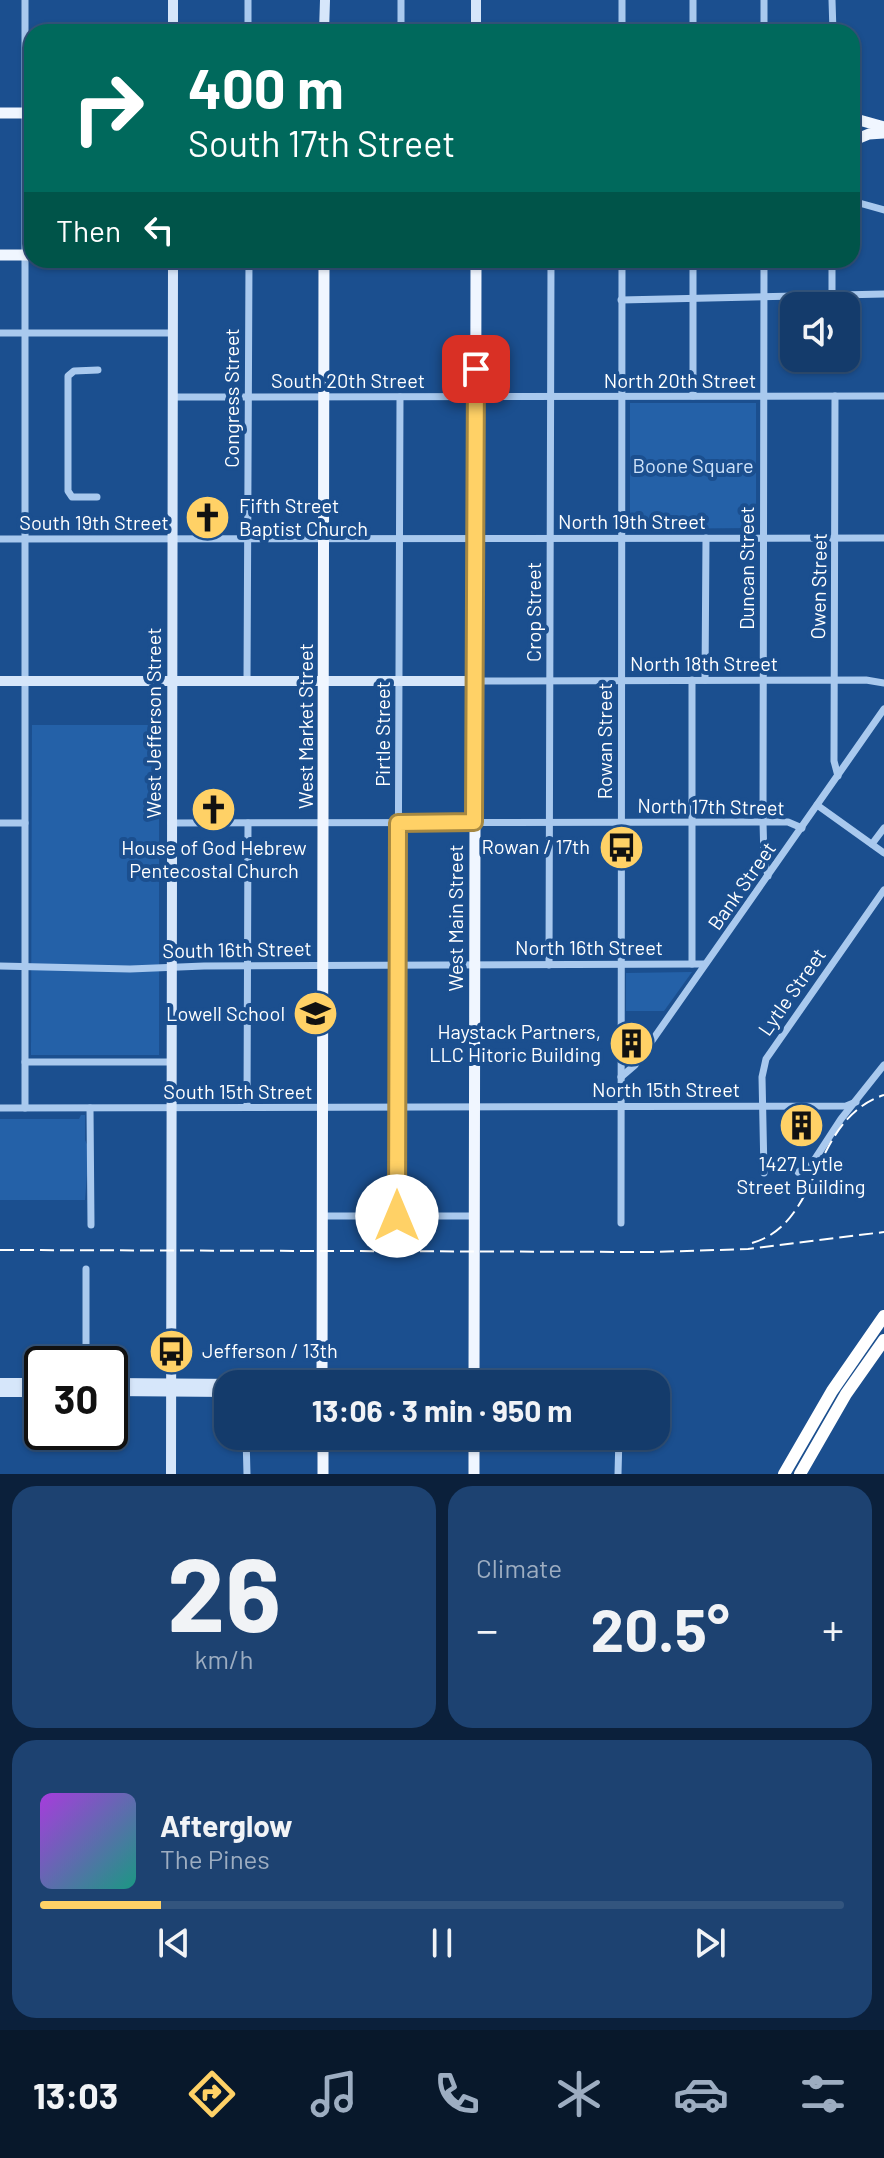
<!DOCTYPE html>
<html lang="en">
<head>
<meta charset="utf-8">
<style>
  body { margin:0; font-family:Barlow,sans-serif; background:#1d4271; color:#f1f3f6; height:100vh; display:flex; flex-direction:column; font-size:30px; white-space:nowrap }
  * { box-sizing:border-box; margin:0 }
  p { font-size:26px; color:#9dadc1 }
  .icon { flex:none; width:44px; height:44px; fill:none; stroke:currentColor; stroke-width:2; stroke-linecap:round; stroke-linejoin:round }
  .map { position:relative; height:1474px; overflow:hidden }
  .drawer { display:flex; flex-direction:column; gap:12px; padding:12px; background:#0b203b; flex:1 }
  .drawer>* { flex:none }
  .top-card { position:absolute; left:24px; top:24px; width:836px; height:244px; border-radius:24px; box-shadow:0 2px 6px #0004,0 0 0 2px #33557e; background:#00695c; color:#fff; overflow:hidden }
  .tools { position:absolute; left:780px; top:292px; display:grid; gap:16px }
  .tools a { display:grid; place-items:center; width:80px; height:80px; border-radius:16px; background:#143b6b; box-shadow:0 2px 6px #0004,0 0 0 2px #33557e; font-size:40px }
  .speed { position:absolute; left:24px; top:1346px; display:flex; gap:16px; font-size:40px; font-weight:700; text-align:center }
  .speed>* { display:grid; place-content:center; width:104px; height:104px; border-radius:50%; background:#143b6b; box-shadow:0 2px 6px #0004,0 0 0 2px #33557e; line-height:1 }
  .speed .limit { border:4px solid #111; border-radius:12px; background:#fff; color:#111 }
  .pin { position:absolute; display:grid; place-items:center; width:68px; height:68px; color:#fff; margin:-34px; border-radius:16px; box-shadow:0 4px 12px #0006 }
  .me { position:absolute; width:88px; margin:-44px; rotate:0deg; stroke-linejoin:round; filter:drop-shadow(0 0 6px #0008) }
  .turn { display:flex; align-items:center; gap:28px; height:168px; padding:0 32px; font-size:36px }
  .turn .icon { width:104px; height:104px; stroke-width:2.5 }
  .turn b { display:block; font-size:56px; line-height:68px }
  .then { display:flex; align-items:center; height:76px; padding:0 32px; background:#0003; gap:16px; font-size:30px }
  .big { font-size:60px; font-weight:700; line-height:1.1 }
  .drawer .widget { flex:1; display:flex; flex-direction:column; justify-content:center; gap:12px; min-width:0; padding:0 28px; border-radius:24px; background:#1d4271 }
  .drawer .dial { align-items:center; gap:0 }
  .dial b { font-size:104px; line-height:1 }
  .song { display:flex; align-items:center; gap:24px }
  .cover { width:96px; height:96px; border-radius:12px; background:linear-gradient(135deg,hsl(280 70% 55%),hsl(170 70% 35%)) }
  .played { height:8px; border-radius:4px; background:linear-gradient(90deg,#ffd166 15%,#33557e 15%) }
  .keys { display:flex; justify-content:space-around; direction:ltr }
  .heat { display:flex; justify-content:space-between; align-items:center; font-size:44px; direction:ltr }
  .drawer .tiles { flex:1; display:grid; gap:12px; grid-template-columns:1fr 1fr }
  .widget:last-child { grid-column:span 2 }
  .trip { position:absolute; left:214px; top:1370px; width:456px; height:80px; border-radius:24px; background:#143b6b; box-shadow:0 2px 6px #0004,0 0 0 2px #33557e; font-weight:700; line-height:80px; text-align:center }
  .dock { display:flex; height:128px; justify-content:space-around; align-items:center; background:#08182b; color:#9dadc1 }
  .dock .icon { width:56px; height:56px }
  .dock .selected { color:#ffd166 }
  .dock b { font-size:36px; color:#f1f3f6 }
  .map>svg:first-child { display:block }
  .green { fill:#2461a8 }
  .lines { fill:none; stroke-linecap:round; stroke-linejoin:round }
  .street { stroke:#a9c9ee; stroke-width:7 }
  .secondary { stroke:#d6e6fa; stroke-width:10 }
  .primary { stroke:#f0f6ff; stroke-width:11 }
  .highway { stroke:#fff; stroke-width:12 }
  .rail { stroke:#fff; stroke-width:2; stroke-dasharray:14 6; stroke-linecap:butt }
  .route-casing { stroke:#a68842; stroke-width:20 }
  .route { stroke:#ffd166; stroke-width:14 }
  .labels { text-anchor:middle; stroke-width:8; stroke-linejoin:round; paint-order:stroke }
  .street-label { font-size:20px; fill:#fff; stroke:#1b4f8f }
  .park-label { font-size:20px; fill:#cfe3fa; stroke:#1b4f8f }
  .poi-label { font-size:20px; fill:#fff; stroke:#1b4f8f; text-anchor:end }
</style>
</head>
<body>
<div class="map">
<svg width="884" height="1474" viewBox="0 0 884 1474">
  <rect width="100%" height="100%" fill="#1b4f8f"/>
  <g class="green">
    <polygon points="630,403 756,403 756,528 630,529"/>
    <polygon points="32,725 159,725 159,1055 31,1055"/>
    <polygon points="692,972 664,1011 626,1011 626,973"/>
    <polygon points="81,1115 85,1115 85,1140 89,1149 85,1200 0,1200 0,1119 79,1119"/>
  </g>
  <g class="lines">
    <g class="street">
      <polyline points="693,0 693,32"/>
      <polyline points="832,0 833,32"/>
      <polyline points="248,32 248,0"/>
      <polyline points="401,32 401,0"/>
      <polyline points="622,32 622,0"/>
      <polyline points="764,32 764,0"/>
      <polyline points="852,201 884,210"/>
      <polyline points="764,260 763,822 764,859 768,876"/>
      <polyline points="832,260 832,295"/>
      <polyline points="621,300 884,294"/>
      <polyline points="0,333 172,333"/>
      <polyline points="693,396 693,260"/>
      <polyline points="835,396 834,761 838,776"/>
      <polyline points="172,397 884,396"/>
      <polyline points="97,497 72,497 68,491 68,376 74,371 98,370"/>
      <polyline points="0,539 884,538"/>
      <polyline points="705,680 706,538"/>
      <polyline points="247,681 249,260"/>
      <polyline points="475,681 866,680 884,683"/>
      <polyline points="817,805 884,853"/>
      <polyline points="0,823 25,823"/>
      <polyline points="171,823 763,822 788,822 802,828"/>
      <polyline points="872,844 884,828"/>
      <polyline points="692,964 692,680"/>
      <polyline points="549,965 551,260"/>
      <polyline points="0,966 130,969 204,966 704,964"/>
      <polyline points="25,1062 171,1062"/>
      <polyline points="621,1077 635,1065 884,709"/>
      <polyline points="247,1107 248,823"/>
      <polyline points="0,1108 846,1106 856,1102"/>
      <polyline points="25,1108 25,0"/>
      <polyline points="90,1108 91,1225"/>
      <polyline points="798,1172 811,1165 841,1119 884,1065"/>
      <polyline points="764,1173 762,1077 766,1059 884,890"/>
      <polyline points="323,1216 474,1216"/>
      <polyline points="397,1216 400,397"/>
      <polyline points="621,1223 622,260"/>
      <polyline points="86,1364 86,1269"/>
      <polyline points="246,1436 247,1474"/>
      <polyline points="618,1474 619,1436"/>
    </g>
    <g class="secondary">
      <polyline points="173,32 173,0"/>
      <polyline points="324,32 325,0"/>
      <polyline points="476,32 476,0"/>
      <polyline points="0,681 475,681"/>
      <polyline points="0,1383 42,1383"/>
      <polyline points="110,1383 239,1384"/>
      <polyline points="110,1391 228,1392"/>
      <polyline points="0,1392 42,1392"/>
      <polyline points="171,1474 173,260"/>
    </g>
    <g class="primary">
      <polyline points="0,113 32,113"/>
      <polyline points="852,118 884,127"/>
      <polyline points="852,141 869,134 884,133"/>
      <polyline points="0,255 32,255"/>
      <polyline points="322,1384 324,260"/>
      <polyline points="474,1384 476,260"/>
      <polyline points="323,1436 323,1474"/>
      <polyline points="474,1436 474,1474"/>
    </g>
    <g class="highway">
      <polyline points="784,1474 832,1391 884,1316"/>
      <polyline points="800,1474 846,1394 884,1340"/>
    </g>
    <g class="rail">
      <path d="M752,1243c71,-20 57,-123 132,-148"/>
      <polyline points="0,1250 652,1252 748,1249 884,1232"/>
    </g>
  </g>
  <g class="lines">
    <defs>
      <polyline id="route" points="397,1216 398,823 474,822 476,369"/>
    </defs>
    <use href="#route" class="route-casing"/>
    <use href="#route" class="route"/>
  </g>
  <defs>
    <symbol id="church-disc" viewBox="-11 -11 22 22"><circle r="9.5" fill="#ffd166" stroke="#1b4f8f"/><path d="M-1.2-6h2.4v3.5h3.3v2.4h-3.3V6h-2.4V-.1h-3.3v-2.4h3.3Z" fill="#111"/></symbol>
    <symbol id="bus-disc" viewBox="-11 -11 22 22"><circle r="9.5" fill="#ffd166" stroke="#1b4f8f"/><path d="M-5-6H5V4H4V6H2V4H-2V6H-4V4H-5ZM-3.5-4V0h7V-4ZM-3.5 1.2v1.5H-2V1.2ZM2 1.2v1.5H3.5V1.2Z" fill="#111"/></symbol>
    <symbol id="school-disc" viewBox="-11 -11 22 22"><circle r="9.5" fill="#ffd166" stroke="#1b4f8f"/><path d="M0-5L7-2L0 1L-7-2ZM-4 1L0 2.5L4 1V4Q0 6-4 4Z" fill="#111"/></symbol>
    <symbol id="building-disc" viewBox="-11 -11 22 22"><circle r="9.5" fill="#ffd166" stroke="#1b4f8f"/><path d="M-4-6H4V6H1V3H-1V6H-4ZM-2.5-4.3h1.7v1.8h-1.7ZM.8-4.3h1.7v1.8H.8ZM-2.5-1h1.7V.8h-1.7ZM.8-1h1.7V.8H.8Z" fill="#111"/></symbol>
  </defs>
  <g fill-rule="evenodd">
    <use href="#church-disc" x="182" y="492" width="51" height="51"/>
    <use href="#church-disc" x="188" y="784" width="51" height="51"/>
    <use href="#bus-disc" x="596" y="822" width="51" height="51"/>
    <use href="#school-disc" x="290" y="988" width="51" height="51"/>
    <use href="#building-disc" x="606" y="1018" width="51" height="51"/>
    <use href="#building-disc" x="776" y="1100" width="51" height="51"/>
    <use href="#bus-disc" x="146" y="1326" width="51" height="51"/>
  </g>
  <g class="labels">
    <g class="street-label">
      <text x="348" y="388">South 20th Street</text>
      <text x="680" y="388">North 20th Street</text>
      <text transform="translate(232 398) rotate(-90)" y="7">Congress Street</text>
      <text x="632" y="529">North 19th Street</text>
      <text x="94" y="530">South 19th Street</text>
      <text transform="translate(747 568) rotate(-90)" y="7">Duncan Street</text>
      <text transform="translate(819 586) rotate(-89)" y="7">Owen Street</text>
      <text transform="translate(534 612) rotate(-90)" y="7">Crop Street</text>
      <text x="704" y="671">North 18th Street</text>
      <text transform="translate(154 723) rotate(-90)" y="7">West Jefferson Street</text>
      <text transform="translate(306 726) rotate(-90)" y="7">West Market Street</text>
      <text transform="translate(383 734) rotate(-90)" y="7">Pirtle Street</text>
      <text transform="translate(605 741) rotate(-90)" y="7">Rowan Street</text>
      <text transform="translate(711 807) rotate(1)" y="7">North 17th Street</text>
      <text transform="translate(742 886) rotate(-55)" y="7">Bank Street</text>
      <text transform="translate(456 918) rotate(-90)" y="7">West Main Street</text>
      <text x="589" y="955">North 16th Street</text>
      <text transform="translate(237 950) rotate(-1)" y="7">South 16th Street</text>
      <text transform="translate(792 992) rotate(-55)" y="7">Lytle Street</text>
      <text x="666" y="1097">North 15th Street</text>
      <text x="238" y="1099">South 15th Street</text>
    </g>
    <g class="park-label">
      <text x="693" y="473">Boone Square</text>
    </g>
    <g class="poi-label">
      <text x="239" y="513" text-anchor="start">Fifth Street<tspan x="239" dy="23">Baptist Church</tspan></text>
      <text x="590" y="854">Rowan / 17th</text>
      <text x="214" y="855" text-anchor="middle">House of God Hebrew<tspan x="214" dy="23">Pentecostal Church</tspan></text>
      <text x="285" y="1021">Lowell School</text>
      <text x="601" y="1039">Haystack Partners,<tspan x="601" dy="23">LLC Hitoric Building</tspan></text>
      <text x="801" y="1171" text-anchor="middle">1427 Lytle<tspan x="801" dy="23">Street Building</tspan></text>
      <text x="202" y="1358" text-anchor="start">Jefferson / 13th</text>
    </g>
  </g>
</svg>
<div class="tools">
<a><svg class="icon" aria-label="sound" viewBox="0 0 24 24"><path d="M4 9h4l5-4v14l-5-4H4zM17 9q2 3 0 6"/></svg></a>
</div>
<div class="speed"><div class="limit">30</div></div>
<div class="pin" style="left:476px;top:369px;background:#d93025"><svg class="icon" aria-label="arrive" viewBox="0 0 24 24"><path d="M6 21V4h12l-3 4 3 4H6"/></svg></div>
<svg class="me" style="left:397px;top:1216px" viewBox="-20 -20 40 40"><circle r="19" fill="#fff"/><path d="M0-13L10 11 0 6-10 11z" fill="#ffd166"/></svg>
<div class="trip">13:06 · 3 min · 950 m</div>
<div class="top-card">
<div class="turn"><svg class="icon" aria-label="right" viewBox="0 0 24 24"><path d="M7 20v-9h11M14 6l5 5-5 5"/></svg><div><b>400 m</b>South 17th Street</div></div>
<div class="then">Then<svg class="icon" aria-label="left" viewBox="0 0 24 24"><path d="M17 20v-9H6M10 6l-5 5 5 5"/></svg></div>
</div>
</div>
<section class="drawer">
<div class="tiles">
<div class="widget dial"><b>26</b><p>km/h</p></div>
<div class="widget"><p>Climate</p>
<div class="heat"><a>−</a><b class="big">20.5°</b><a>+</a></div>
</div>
<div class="widget">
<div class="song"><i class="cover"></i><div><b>Afterglow</b><p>The Pines</p></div></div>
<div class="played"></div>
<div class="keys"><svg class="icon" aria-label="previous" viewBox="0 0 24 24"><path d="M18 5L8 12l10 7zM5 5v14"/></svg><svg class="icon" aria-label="pause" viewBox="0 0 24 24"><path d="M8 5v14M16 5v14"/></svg><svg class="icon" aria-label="next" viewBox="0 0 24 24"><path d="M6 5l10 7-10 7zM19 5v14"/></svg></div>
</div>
</div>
</section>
<nav class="dock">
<b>13:03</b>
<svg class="icon selected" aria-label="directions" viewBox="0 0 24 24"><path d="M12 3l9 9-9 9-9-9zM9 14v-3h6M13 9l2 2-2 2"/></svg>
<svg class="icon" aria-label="music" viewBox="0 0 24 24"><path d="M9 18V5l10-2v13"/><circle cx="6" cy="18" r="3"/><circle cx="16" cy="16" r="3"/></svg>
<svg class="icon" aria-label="phone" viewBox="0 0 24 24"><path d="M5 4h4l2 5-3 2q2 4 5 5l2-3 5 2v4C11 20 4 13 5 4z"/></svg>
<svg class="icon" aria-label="climate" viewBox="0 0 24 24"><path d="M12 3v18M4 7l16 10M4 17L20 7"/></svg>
<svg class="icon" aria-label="car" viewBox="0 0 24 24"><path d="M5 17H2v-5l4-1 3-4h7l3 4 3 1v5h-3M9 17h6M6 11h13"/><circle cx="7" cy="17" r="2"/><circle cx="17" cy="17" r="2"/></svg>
<svg class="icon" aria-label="filters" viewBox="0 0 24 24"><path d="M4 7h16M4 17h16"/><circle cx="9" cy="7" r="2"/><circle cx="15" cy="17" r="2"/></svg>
</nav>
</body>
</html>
